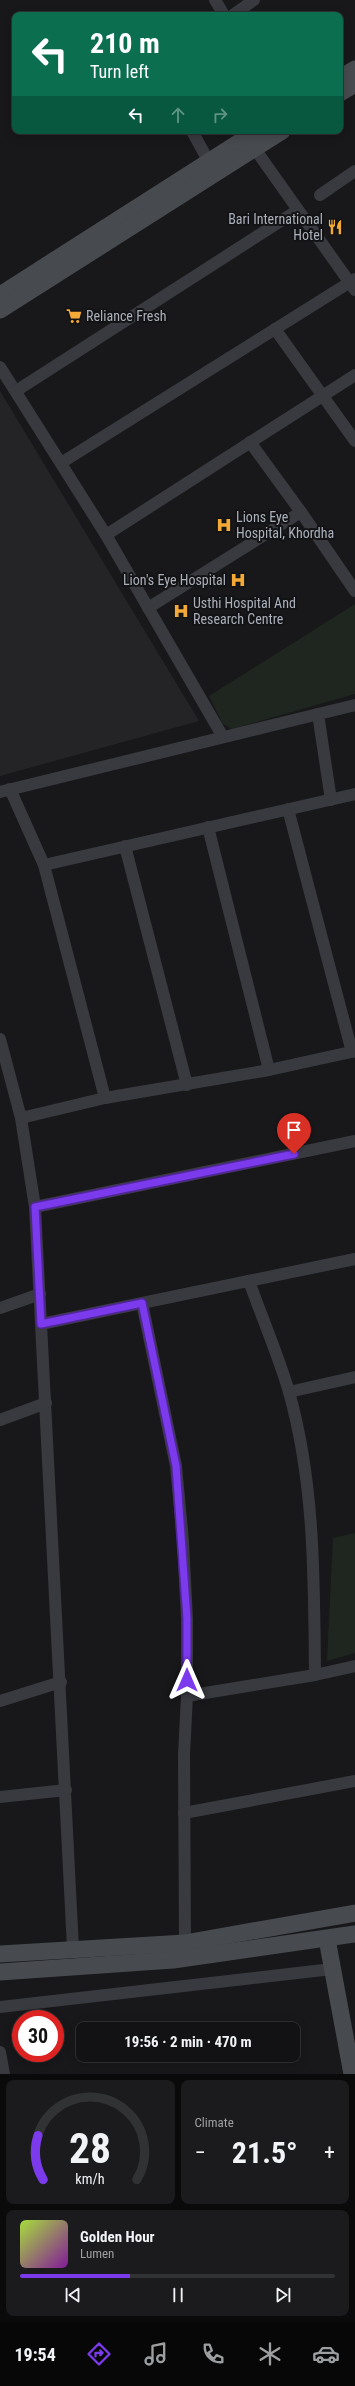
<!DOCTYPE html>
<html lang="en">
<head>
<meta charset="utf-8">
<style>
  body { margin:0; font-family:"Roboto Condensed",sans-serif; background:#1b1b1d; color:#f1f3f6; height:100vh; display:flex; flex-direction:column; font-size:15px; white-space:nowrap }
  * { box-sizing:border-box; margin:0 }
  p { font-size:13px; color:#9c9ea0 }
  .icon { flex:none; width:22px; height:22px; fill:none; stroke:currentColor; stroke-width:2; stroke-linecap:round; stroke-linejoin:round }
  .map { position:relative; height:2074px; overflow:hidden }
  .side { display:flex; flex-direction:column; gap:6px; padding:6px; background:#0a0a0b; flex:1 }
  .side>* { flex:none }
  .guide { position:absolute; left:12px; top:12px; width:331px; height:122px; border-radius:8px; box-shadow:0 2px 10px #0003,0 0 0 1px #313234; background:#0b6e4f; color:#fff; overflow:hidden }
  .speed { position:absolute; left:12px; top:2010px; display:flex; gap:8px; font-size:20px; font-weight:700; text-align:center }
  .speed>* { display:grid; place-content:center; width:52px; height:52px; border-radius:50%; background:#121214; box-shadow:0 2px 10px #0003,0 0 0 1px #313234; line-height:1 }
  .speed .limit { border:6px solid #d22; background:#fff; color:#111 }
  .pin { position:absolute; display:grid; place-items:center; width:34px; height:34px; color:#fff; margin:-41px -17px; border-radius:50% 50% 50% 0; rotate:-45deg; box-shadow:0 0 4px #0007 }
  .pin .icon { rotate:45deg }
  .me { position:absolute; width:44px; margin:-22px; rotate:0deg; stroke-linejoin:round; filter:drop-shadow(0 0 3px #0008) }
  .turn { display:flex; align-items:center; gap:14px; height:84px; padding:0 12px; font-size:18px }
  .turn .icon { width:52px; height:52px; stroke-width:2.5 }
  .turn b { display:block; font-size:28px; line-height:34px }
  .lanes { display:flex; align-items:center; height:38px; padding:0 12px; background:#0003; justify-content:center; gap:20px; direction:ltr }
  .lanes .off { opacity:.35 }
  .big { font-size:30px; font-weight:700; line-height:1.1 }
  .side .widget { flex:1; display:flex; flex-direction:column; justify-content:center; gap:6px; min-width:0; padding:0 14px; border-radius:8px; background:#1b1b1d }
  .side .dial { align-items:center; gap:0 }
  .dial svg { height:104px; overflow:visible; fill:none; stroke:#313234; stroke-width:7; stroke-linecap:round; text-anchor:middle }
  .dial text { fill:#f1f3f6; stroke:none }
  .song { display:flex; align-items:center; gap:12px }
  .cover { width:48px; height:48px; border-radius:6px; background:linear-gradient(135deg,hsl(80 70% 55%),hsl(290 70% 35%)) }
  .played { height:4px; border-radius:2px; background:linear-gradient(90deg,#7c3aed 35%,#313234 35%) }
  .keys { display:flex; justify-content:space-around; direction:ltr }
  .heat { display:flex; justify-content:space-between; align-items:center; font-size:22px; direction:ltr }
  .side .tiles { flex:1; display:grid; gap:6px; grid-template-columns:1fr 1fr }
  .widget:last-child { grid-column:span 2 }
  .trip { position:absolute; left:76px; top:2022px; width:224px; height:40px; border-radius:8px; background:#121214; box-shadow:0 2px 10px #0003,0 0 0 1px #313234; font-weight:700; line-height:40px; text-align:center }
  .menu { display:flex; height:64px; justify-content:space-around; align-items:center; background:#070708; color:#9c9ea0 }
  .menu .icon { width:28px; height:28px }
  .menu .on { color:#7c3aed }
  .menu b { font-size:18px; color:#f1f3f6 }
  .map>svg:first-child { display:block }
  .built { fill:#242427 }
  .green { fill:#1e261f }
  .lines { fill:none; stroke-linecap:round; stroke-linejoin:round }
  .street { stroke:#393a3f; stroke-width:12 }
  .secondary { stroke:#474a4f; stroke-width:17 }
  .route-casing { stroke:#51269a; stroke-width:10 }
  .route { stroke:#7c3aed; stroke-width:7 }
  .labels { text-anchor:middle; stroke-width:4; stroke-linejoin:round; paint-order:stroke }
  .poi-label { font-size:14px; fill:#aab0ba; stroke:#131315; text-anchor:start }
</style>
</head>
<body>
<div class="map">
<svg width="355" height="2074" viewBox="0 0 355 2074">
  <rect width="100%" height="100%" fill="#18181a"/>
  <polygon class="built" points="0,391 199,721 0,776"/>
  <g class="green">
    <polygon points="355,604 355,694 232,729 223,724 209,696"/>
    <polygon points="355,1533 355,1653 327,1661 333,1538"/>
  </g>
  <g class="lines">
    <g class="street">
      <polyline points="215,0 224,15"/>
      <polyline points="233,15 254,0"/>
      <polyline points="192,131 209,162"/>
      <polyline points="255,149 355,290"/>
      <polyline points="320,195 355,171"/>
      <polyline points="275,329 355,441"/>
      <polyline points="0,367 106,535 223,737"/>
      <polyline points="16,391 298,210"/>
      <polyline points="61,463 355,279"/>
      <polyline points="301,512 355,591"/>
      <polyline points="106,535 355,375"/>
      <polyline points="148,608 301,512 250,442"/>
      <polyline points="318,714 331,800"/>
      <polyline points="10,789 44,865 105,1098"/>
      <polyline points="0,792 355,705"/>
      <polyline points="288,809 352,1052"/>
      <polyline points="208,827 269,1070"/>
      <polyline points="125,846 187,1085"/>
      <polyline points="44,865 355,794"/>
      <polyline points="0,1039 21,1118 35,1207 73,1948"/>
      <polyline points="21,1118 105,1098 269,1070 355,1051"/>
      <polyline points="35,1207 355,1141"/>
      <polyline points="142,1303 176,1466 183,1541 187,1619 187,1696 184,1754 185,1943"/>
      <polyline points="0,1308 40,1294"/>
      <polyline points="41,1324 355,1259"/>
      <polyline points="289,1392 355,1377"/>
      <polyline points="0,1420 46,1403"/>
      <polyline points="315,1675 355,1666"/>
      <path d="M187,1696l128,-21c-1,-95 0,-191 -26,-283 -11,-38 -27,-74 -40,-111"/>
      <polyline points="0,1701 61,1682"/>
      <polyline points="0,1797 66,1790"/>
      <polyline points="184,1813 355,1781"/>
      <polyline points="0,2007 332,1969"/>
      <polyline points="0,2052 4,2074"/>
    </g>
    <g class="secondary">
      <polyline points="340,78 355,69"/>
      <polyline points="340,93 355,84"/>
      <polyline points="0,295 257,131"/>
      <polyline points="0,310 282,131"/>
      <polyline points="327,1939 352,2074"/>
      <polyline points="0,1954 185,1943 355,1913"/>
      <polyline points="0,1972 173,1960 355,1934"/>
    </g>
  </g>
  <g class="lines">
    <defs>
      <polyline id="route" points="187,1680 187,1619 176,1466 142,1303 41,1324 35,1207 294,1154"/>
    </defs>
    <use href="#route" class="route-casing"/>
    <use href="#route" class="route"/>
  </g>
  <defs>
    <symbol id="restaurant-bare" viewBox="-9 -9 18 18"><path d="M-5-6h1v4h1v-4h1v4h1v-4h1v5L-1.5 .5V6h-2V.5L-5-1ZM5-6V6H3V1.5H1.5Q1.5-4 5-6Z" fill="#f3a937" stroke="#131315" stroke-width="2.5" paint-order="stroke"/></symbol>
    <symbol id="supermarket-bare" viewBox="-9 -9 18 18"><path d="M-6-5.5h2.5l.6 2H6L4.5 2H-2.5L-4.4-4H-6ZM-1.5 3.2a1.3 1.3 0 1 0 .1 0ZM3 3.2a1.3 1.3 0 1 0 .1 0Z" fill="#f3a937" stroke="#131315" stroke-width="2.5" paint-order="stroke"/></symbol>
    <symbol id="hospital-bare" viewBox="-9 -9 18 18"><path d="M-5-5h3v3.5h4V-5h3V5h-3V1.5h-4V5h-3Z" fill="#f3a937" stroke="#131315" stroke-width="2.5" paint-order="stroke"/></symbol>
  </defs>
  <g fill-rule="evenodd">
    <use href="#restaurant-bare" x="324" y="216" width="22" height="22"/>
    <use href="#supermarket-bare" x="63" y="305" width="22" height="22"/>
    <use href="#hospital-bare" x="213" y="514" width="22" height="22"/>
    <use href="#hospital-bare" x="227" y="569" width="22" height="22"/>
    <use href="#hospital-bare" x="170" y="600" width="22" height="22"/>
  </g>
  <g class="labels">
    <g class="poi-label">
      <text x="323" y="224" text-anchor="end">Bari International<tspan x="323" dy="16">Hotel</tspan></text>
      <text x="86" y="321">Reliance Fresh</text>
      <text x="236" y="522">Lions Eye<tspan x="236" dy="16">Hospital, Khordha</tspan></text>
      <text x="226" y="585" text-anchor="end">Lion's Eye Hospital</text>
      <text x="193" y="608">Usthi Hospital And<tspan x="193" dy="16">Research Centre</tspan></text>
    </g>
  </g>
</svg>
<div class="speed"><div class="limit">30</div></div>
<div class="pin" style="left:294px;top:1154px;background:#d93025"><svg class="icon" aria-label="arrive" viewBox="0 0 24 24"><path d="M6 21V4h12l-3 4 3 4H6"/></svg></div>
<svg class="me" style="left:187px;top:1680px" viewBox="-20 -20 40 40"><path d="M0-17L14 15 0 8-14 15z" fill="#7c3aed" stroke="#fff" stroke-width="4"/></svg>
<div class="trip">19:56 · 2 min · 470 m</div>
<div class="guide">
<div class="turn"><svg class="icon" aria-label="left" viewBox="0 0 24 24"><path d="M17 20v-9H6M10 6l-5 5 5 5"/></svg><div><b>210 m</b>Turn left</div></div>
<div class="lanes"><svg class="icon" aria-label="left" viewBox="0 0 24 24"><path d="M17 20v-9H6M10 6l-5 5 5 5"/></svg><svg class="icon off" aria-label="ahead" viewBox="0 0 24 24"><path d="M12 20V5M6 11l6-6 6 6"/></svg><svg class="icon off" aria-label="right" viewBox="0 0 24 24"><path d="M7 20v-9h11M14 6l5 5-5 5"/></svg></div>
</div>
</div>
<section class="side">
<div class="tiles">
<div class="widget dial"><svg viewBox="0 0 100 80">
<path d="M14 69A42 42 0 1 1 86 69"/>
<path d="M14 69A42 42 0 0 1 10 35" stroke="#7c3aed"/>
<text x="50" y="56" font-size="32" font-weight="700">28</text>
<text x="50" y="72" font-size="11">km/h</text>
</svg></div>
<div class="widget"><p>Climate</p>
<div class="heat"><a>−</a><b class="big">21.5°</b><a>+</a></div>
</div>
<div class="widget">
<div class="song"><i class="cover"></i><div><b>Golden Hour</b><p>Lumen</p></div></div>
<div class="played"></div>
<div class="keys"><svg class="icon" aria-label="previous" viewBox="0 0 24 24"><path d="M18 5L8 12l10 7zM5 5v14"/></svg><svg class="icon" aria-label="pause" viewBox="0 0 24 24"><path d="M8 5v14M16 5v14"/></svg><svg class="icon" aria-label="next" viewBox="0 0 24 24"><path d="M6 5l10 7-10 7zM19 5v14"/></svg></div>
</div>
</div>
</section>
<nav class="menu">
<b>19:54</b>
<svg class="icon on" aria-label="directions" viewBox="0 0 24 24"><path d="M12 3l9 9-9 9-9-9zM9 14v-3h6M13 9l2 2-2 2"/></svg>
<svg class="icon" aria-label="music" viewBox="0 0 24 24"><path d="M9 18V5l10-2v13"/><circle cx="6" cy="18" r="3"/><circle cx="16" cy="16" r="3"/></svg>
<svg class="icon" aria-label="phone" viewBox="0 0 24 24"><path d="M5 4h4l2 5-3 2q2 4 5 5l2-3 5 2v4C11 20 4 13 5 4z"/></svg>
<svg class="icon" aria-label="climate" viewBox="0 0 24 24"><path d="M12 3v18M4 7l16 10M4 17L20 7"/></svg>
<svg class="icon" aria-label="car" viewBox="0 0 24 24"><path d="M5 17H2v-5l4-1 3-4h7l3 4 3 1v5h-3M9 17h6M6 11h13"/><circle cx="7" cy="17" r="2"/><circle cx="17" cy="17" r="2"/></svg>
</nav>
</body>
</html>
